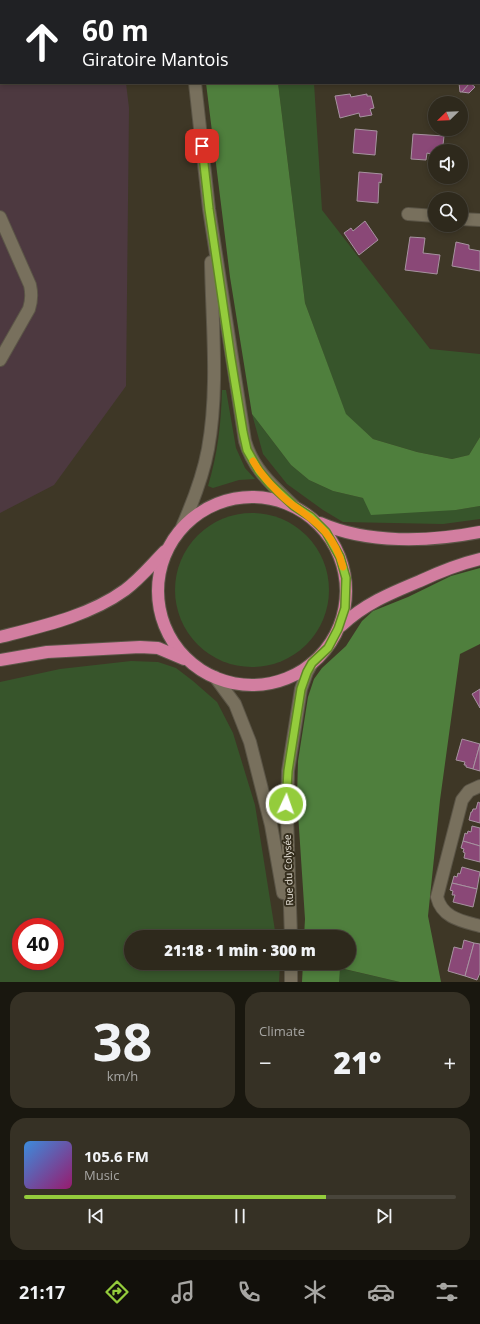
<!DOCTYPE html>
<html lang="en">
<head>
<meta charset="utf-8">
<style>
  body { margin:0; font-family:"Open Sans",sans-serif; background:#363125; color:#f1f3f6; height:100vh; display:flex; flex-direction:column; font-size:15px; white-space:nowrap }
  * { box-sizing:border-box; margin:0 }
  p { font-size:13px; color:#a7a6a3 }
  .icon { flex:none; width:22px; height:22px; fill:none; stroke:currentColor; stroke-width:2; stroke-linecap:round; stroke-linejoin:round }
  .map { position:relative; height:982px; overflow:hidden }
  .panel { display:flex; flex-direction:column; gap:10px; padding:10px; background:#19170f; flex:1 }
  .panel>* { flex:none }
  .guide { position:absolute; left:0px; top:0px; width:480px; height:84px; box-shadow:0 2px 6px #0003,0 0 0 1px #49453b; background:#202124; color:#fff; overflow:hidden }
  .needle { width:26px; rotate:247deg }
  .buttons { position:absolute; left:428px; top:96px; display:grid; gap:8px }
  .buttons a { display:grid; place-items:center; width:40px; height:40px; border-radius:50%; background:#2e291c; box-shadow:0 2px 6px #0003,0 0 0 1px #49453b; font-size:20px }
  .speed { position:absolute; left:12px; top:918px; display:flex; gap:8px; font-size:20px; font-weight:700; text-align:center }
  .speed>* { display:grid; place-content:center; width:52px; height:52px; border-radius:50%; background:#2e291c; box-shadow:0 2px 6px #0003,0 0 0 1px #49453b; line-height:1 }
  .speed .limit { border:6px solid #d22; background:#fff; color:#111 }
  .pin { position:absolute; display:grid; place-items:center; width:34px; height:34px; color:#fff; margin:-17px; border-radius:8px; box-shadow:0 2px 6px #0006 }
  .me { position:absolute; width:44px; margin:-22px; rotate:3deg; stroke-linejoin:round; filter:drop-shadow(0 0 3px #0008) }
  .turn { display:flex; align-items:center; gap:14px; height:84px; padding:0 16px; font-size:18px }
  .turn .icon { width:52px; height:52px; stroke-width:2.5 }
  .turn b { display:block; font-size:28px; line-height:34px }
  .big { font-size:30px; font-weight:800; line-height:1.1 }
  .panel .widget { flex:1; display:flex; flex-direction:column; justify-content:center; gap:6px; min-width:0; padding:0 14px; border-radius:16px; background:#363125 }
  .panel .dial { align-items:center; gap:0 }
  .dial b { font-size:52px; line-height:1 }
  .song { display:flex; align-items:center; gap:12px }
  .cover { width:48px; height:48px; border-radius:6px; background:linear-gradient(135deg,hsl(210 70% 55%),hsl(320 70% 35%)) }
  .played { height:4px; border-radius:2px; background:linear-gradient(90deg,#94cc3c 70%,#49453b 70%) }
  .keys { display:flex; justify-content:space-around; direction:ltr }
  .heat { display:flex; justify-content:space-between; align-items:center; font-size:22px; direction:ltr }
  .panel .tiles { flex:1; display:grid; gap:10px; grid-template-columns:1fr 1fr }
  .widget:last-child { grid-column:span 2 }
  .trip { position:absolute; left:124px; top:930px; width:232px; height:40px; border-radius:20px; background:#2e291c; box-shadow:0 2px 6px #0003,0 0 0 1px #49453b; font-weight:800; line-height:40px; text-align:center }
  .dock { display:flex; height:64px; justify-content:space-around; align-items:center; background:#12100b; color:#a7a6a3 }
  .dock .icon { width:28px; height:28px }
  .dock .current { color:#94cc3c }
  .dock b { font-size:18px; color:#f1f3f6 }
  .map>svg:first-child { display:block }
  .industrial { fill:#4d3940 }
  .green { fill:#37552b; fill-rule:evenodd }
  .forest { fill:#4f7f3d }
  .building { fill:#8a4877; stroke:#a793a0 }
  .lines { fill:none; stroke-linecap:round; stroke-linejoin:round }
  .minor-casing { stroke:#5b5547; stroke-width:14 }
  .highway-casing { stroke:#5b5547; stroke-width:14 }
  .minor { stroke:#78705d; stroke-width:12 }
  .highway { stroke:#d27ea0; stroke-width:12 }
  .route-casing { stroke:#608527; stroke-width:10 }
  .route { stroke:#94cc3c; stroke-width:7 }
  .slow { stroke:#f59e0b; stroke-width:7 }
  .labels { text-anchor:middle; stroke-width:4; stroke-linejoin:round; paint-order:stroke }
  .street-label { font-size:10px; fill:#e7e2d8; stroke:#342d1c }
</style>
</head>
<body>
<div class="map">
<svg width="480" height="982" viewBox="0 0 480 982">
  <rect width="100%" height="100%" fill="#3e3726"/>
  <polygon class="industrial" points="0,0 118,0 1,1 1,83 126,83 129,108 126,386 54,485 0,513"/>
  <g class="green">
    <polygon points="278,83 314,83 322,210 430,349 480,354 480,437 469,455 452,459 417,452 373,439 346,415 305,303"/>
    <path d="M222,390h4l10,58 9,20 10,11 -16,1 -26,8 -5,-2c10,-33 13,-62 14,-96z"/>
    <polygon points="252,414 291,465 309,480 333,491 363,498 456,510 480,506 480,519 443,524 343,522 323,510 287,484 263,454"/>
    <circle cx="252" cy="590" r="77"/>
    <path d="M131,661l27,1 18,6 17,13 24,21 16,31 22,72 21,132h-145v26h149l-1,19h-279v-300l60,-13zM21,927h34v34h-34z"/>
    <polygon points="339,968 400,982 339,982"/>
  </g>
  <g class="forest">
    <polygon points="206,83 278,83 305,303 346,414 373,439 417,452 452,459 469,455 480,437 480,506 456,510 371,515 363,498 333,491 309,480 291,465 252,414 230,277"/>
    <polygon points="480,568 480,644 460,654 440,800 428,916 441,982 400,982 340,968 339,982 302,982 303,963 349,963 349,937 304,937 305,919 297,798 298,761 308,697 314,679 322,668 346,646 362,621 373,611 408,597 451,576"/>
  </g>
  <g class="building">
    <polygon points="459,83 470,83 462,92 460,92"/>
    <polygon points="470,83 475,87 469,93 462,92"/>
    <polygon points="350,94 351,97 367,94 367,96 371,96 374,108 370,109 372,115 360,117 359,113 340,118 335,96"/>
    <polygon points="355,129 377,131 375,155 353,153"/>
    <polygon points="413,134 444,136 443,145 446,145 445,151 435,151 435,155 427,153 426,160 411,159"/>
    <polygon points="359,172 382,174 381,183 379,182 378,203 357,201"/>
    <polygon points="365,221 378,240 359,255 344,233 351,228 353,231"/>
    <polygon points="410,237 425,238 423,253 440,255 437,274 405,270"/>
    <polygon points="456,242 469,245 469,249 480,251 480,271 452,266"/>
    <polygon points="480,689 480,708 472,694"/>
    <polygon points="462,739 480,744 473,769 466,767 466,765 464,765 465,762 456,760"/>
    <polygon points="480,744 480,771 473,769"/>
    <polygon points="478,802 480,803 480,823 469,820 471,812 472,812 473,809 476,809"/>
    <polygon points="472,826 480,828 480,846 463,841 465,833 467,834 468,831 471,832"/>
    <polygon points="463,841 480,846 480,862 464,858 465,853 463,852 464,849 461,848"/>
    <polygon points="462,867 480,872 477,889 452,883 454,876 457,877 458,873 460,874"/>
    <polygon points="452,883 477,889 473,907 453,902 455,895 452,895 453,891 450,890"/>
    <polygon points="464,940 474,943 465,976 448,971 454,947 462,949"/>
    <polygon points="474,943 480,944 480,973 477,980 465,976"/>
  </g>
  <g class="lines">
    <defs>
      <g id="minor">
        <polyline points="186,0 186,1"/>
        <path d="M195,83l14,126 36,232c8,28 28,45 49,65"/>
        <polyline points="408,214 435,216"/>
        <path d="M0,217l30,68c2,9 2,15 -1,24l-29,51"/>
        <polyline points="461,219 480,220"/>
        <path d="M182,527c11,-25 21,-51 26,-78 11,-61 4,-125 3,-187"/>
        <polyline points="215,677 235,704 250,742 271,825 283,893"/>
        <path d="M480,786l-11,5 -7,9 -25,97c5,21 25,24 43,29"/>
        <polyline points="291,937 287,817 288,771 301,689 307,672 312,663"/>
        <polyline points="291,982 291,963"/>
      </g>
      <g id="highway">
        <circle cx="252" cy="591" r="94"/>
        <path d="M320,523c48,21 109,19 160,9"/>
        <path d="M341,626c23,-22 50,-33 79,-45 19,-9 39,-17 60,-22"/>
        <path d="M0,637c43,-11 89,-21 125,-47 15,-11 27,-26 40,-39"/>
        <polyline points="0,660 47,652 140,647 158,648 184,659"/>
      </g>
    </defs>
    <use href="#minor" class="minor-casing"/>
    <use href="#highway" class="highway-casing"/>
    <use href="#minor" class="minor"/>
    <use href="#highway" class="highway"/>
  </g>
  <g class="lines">
    <defs>
      <polyline id="route" points="202,146 209,209 231,359 243,432 247,450 259,471 270,484 294,506 311,517 326,532 340,557 346,578 345,608 338,629 328,648 312,663 307,672 301,689 288,771 286,804"/>
    </defs>
    <use href="#route" class="route-casing"/>
    <use href="#route" class="route"/>
    <path class="slow" d="M253,461c8,14 28,36 41,45 25,17 41,31 49,61"/>
  </g>
  <g class="labels">
    <g class="street-label">
      <text transform="translate(288 870) rotate(-92)" y="4">Rue du Colysée</text>
    </g>
  </g>
</svg>
<div class="buttons">
<a><svg class="needle" viewBox="-14 -14 28 28"><path d="M0-13l5 13h-10z" fill="#e53935"/><path d="M0 13l5-13h-10z" fill="#a7a6a3"/></svg></a>
<a><svg class="icon" aria-label="sound" viewBox="0 0 24 24"><path d="M4 9h4l5-4v14l-5-4H4zM17 9q2 3 0 6"/></svg></a>
<a><svg class="icon" aria-label="search" viewBox="0 0 24 24"><circle cx="10" cy="10" r="6"/><path d="M15 15l6 6"/></svg></a>
</div>
<div class="speed"><div class="limit">40</div></div>
<div class="pin" style="left:202px;top:146px;background:#d93025"><svg class="icon" aria-label="arrive" viewBox="0 0 24 24"><path d="M6 21V4h12l-3 4 3 4H6"/></svg></div>
<svg class="me" style="left:286px;top:804px" viewBox="-20 -20 40 40"><circle r="17" fill="#94cc3c" stroke="#fff" stroke-width="3"/><path d="M0-11L8 9 0 5-8 9z" fill="#fff"/></svg>
<div class="trip">21:18 · 1 min · 300 m</div>
<div class="guide">
<div class="turn"><svg class="icon" aria-label="ahead" viewBox="0 0 24 24"><path d="M12 20V5M6 11l6-6 6 6"/></svg><div><b>60 m</b>Giratoire Mantois</div></div>
</div>
</div>
<section class="panel">
<div class="tiles">
<div class="widget dial"><b>38</b><p>km/h</p></div>
<div class="widget"><p>Climate</p>
<div class="heat"><a>−</a><b class="big">21°</b><a>+</a></div>
</div>
<div class="widget">
<div class="song"><i class="cover"></i><div><b>105.6 FM</b><p>Music</p></div></div>
<div class="played"></div>
<div class="keys"><svg class="icon" aria-label="previous" viewBox="0 0 24 24"><path d="M18 5L8 12l10 7zM5 5v14"/></svg><svg class="icon" aria-label="pause" viewBox="0 0 24 24"><path d="M8 5v14M16 5v14"/></svg><svg class="icon" aria-label="next" viewBox="0 0 24 24"><path d="M6 5l10 7-10 7zM19 5v14"/></svg></div>
</div>
</div>
</section>
<nav class="dock">
<b>21:17</b>
<svg class="icon current" aria-label="directions" viewBox="0 0 24 24"><path d="M12 3l9 9-9 9-9-9zM9 14v-3h6M13 9l2 2-2 2"/></svg>
<svg class="icon" aria-label="music" viewBox="0 0 24 24"><path d="M9 18V5l10-2v13"/><circle cx="6" cy="18" r="3"/><circle cx="16" cy="16" r="3"/></svg>
<svg class="icon" aria-label="phone" viewBox="0 0 24 24"><path d="M5 4h4l2 5-3 2q2 4 5 5l2-3 5 2v4C11 20 4 13 5 4z"/></svg>
<svg class="icon" aria-label="climate" viewBox="0 0 24 24"><path d="M12 3v18M4 7l16 10M4 17L20 7"/></svg>
<svg class="icon" aria-label="car" viewBox="0 0 24 24"><path d="M5 17H2v-5l4-1 3-4h7l3 4 3 1v5h-3M9 17h6M6 11h13"/><circle cx="7" cy="17" r="2"/><circle cx="17" cy="17" r="2"/></svg>
<svg class="icon" aria-label="filters" viewBox="0 0 24 24"><path d="M4 7h16M4 17h16"/><circle cx="9" cy="7" r="2"/><circle cx="15" cy="17" r="2"/></svg>
</nav>
</body>
</html>
